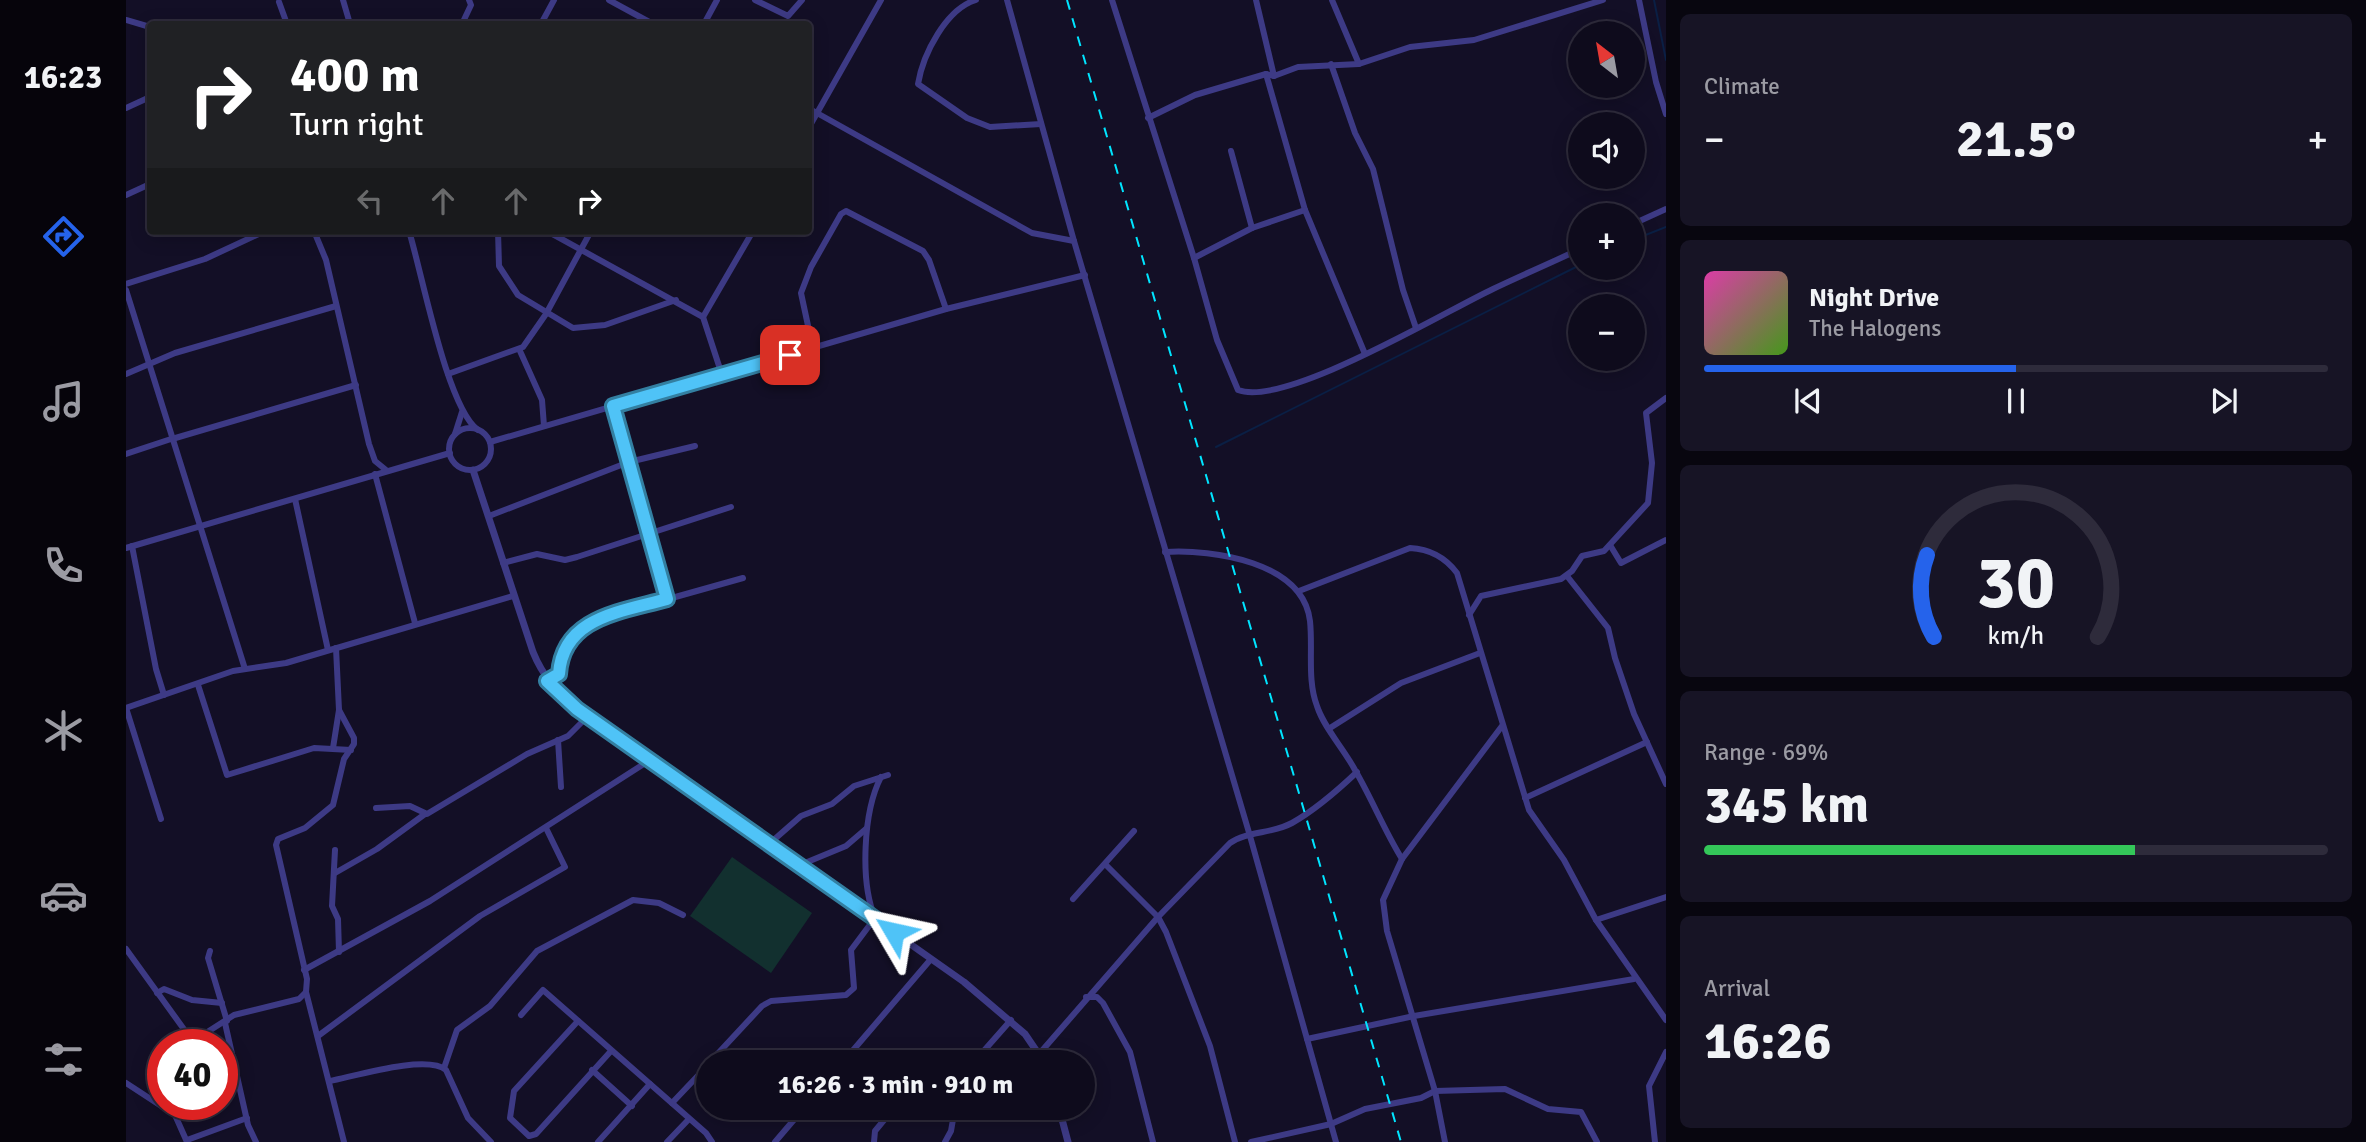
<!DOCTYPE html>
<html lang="en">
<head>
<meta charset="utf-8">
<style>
  body { margin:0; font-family:Signika,sans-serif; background:#171425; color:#f1f3f6; height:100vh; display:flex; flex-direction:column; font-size:26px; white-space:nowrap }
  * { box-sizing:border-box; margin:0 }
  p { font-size:23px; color:#9b9ba3 }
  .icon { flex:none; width:38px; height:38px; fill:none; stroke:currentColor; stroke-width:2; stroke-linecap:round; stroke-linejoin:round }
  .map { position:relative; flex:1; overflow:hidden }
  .panel { display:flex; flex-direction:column; gap:14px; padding:14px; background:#08060f; width:700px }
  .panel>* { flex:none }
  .banner { position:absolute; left:21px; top:21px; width:665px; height:214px; border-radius:7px; box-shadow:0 4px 18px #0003,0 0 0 2px #2e2b3b; background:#202124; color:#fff; overflow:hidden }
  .needle { width:46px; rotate:329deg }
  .fabs { position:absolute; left:1442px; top:21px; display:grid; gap:14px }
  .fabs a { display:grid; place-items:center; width:77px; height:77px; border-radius:50%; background:#0e0b1c; box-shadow:0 4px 18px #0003,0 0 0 2px #2e2b3b; font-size:35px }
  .speed { position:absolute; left:21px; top:1029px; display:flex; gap:14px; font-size:35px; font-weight:700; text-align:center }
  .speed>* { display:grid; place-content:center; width:91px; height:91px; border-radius:50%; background:#0e0b1c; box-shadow:0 4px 18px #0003,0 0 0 2px #2e2b3b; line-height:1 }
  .speed .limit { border:10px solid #d22; background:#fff; color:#111 }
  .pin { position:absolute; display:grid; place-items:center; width:60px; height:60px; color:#fff; margin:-30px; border-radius:14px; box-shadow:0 4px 10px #0006 }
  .me { position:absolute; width:77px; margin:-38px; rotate:306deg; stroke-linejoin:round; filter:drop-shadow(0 0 5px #0008) }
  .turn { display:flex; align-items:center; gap:24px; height:147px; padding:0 28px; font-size:32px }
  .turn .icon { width:91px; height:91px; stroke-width:2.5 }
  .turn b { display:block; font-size:49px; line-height:60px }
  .lanes { display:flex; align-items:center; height:66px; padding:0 28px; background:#0003; justify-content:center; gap:35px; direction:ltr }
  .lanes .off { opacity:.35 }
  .big { font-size:52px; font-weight:700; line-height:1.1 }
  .panel .widget { flex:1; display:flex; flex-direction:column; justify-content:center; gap:10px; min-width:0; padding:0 24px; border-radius:10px; background:#171425 }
  .panel .dial { align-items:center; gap:0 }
  .dial svg { height:182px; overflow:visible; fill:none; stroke:#2e2b3b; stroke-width:7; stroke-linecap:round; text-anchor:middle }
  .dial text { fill:#f1f3f6; stroke:none }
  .song { display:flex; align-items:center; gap:21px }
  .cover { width:84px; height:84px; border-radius:10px; background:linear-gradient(135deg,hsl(320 70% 55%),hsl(100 70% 35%)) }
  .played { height:7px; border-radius:4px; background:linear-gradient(90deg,#2563eb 50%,#2e2b3b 50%) }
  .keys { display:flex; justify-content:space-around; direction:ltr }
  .heat { display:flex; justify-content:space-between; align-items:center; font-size:38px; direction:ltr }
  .charge { height:10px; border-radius:5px; background:linear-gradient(90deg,#34c759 69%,#2e2b3b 0) }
  .trip { position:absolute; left:570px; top:1050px; width:399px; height:70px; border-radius:35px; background:#0e0b1c; box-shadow:0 4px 18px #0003,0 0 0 2px #2e2b3b; font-weight:700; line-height:70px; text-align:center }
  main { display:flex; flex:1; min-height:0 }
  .dock { display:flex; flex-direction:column; width:126px; justify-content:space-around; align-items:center; background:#06040b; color:#9b9ba3 }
  .dock .icon { width:49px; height:49px }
  .dock .current { color:#2563eb }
  .dock b { font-size:32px; color:#f1f3f6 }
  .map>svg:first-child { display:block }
  .green { fill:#12302f }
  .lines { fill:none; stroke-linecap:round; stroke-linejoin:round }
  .stream { stroke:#0a1f44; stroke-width:2 }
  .minor { stroke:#3d3a85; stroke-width:6 }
  .tertiary { stroke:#3d3a85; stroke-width:7 }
  .rail { stroke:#00e5ff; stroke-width:2; stroke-dasharray:10 9; stroke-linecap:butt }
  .route-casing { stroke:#337fa1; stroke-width:18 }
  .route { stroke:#4fc3f7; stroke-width:12 }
</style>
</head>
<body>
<main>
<nav class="dock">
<b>16:23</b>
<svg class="icon current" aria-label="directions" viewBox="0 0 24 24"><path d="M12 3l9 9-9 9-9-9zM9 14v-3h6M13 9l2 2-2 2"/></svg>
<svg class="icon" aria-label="music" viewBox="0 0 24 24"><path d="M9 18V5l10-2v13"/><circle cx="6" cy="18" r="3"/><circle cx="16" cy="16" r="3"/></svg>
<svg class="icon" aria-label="phone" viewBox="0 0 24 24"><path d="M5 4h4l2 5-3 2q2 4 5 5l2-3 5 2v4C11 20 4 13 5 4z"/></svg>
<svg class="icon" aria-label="climate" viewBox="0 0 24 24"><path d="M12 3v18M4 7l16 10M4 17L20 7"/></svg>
<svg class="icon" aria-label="car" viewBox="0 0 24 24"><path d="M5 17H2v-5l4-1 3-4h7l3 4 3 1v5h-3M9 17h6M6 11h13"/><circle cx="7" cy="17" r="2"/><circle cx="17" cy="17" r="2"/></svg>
<svg class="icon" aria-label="filters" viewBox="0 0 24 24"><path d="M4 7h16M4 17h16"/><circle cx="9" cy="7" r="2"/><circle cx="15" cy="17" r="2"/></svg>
</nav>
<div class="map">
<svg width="1540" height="1142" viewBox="0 0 1540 1142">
  <rect width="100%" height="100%" fill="#130f26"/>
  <polygon class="green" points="606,857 686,913 645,973 564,916"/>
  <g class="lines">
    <g class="stream">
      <polyline points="1528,0 1540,60"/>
      <polyline points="1507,240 1540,227"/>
      <polyline points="1090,447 1454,265"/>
    </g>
    <g class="minor">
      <polyline points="217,0 224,24"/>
      <polyline points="483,0 527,24"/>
      <polyline points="629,0 662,16 676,0"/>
      <path d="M850,0c-30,9 -53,54 -58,84l49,34 23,9 51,-3"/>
      <polyline points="881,0 948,241 1124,836 1210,1142"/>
      <path d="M986,0l82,258 23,82 21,50c47,18 206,-78 255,-101 29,-14 58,-26 87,-40"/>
      <polyline points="1130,0 1148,76"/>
      <polyline points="1206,0 1233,64"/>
      <polyline points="1513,0 1530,82 1540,114"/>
      <polyline points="153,2 161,24"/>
      <polyline points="0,20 24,27"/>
      <polyline points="336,24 345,5 343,0"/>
      <polyline points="415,24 428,0"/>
      <polyline points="578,24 591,0"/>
      <polyline points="1205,64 1229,133 1247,169 1277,290 1290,328"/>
      <polyline points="1140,74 1179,210 1239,354"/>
      <polyline points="0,108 24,97"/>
      <polyline points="682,108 906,233 948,241"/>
      <polyline points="1022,118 1069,95 1140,74 1148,76 1172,67 1233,64 1284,47 1348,40 1477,0"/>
      <polyline points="682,129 755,0"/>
      <polyline points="1105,151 1126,228"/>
      <polyline points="0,195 24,184"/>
      <polyline points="1507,224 1540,209"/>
      <polyline points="188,231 200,260 243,444 249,461 260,470"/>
      <path d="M283,231c13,42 38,177 69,199"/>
      <polyline points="372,231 373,266 392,295 447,328 479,325 550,300"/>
      <polyline points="421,231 577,317 596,375"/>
      <polyline points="1068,258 1126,228 1179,210"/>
      <polyline points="0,284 79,259 139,231"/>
      <polyline points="0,290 119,669"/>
      <polyline points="577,317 627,231"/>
      <polyline points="687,349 675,293 685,267 715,214 720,211 797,251 803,260 820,309"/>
      <polyline points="394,351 416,400 418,426"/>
      <polyline points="0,374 49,353 210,306"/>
      <polyline points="322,374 397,347 420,314 465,231"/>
      <polyline points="487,406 541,599"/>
      <circle cx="344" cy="449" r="21"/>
      <polyline points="329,434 336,412"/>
      <polyline points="46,439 230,385"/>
      <polyline points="364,442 820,309 959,275"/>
      <polyline points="0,454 45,439"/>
      <polyline points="249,474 289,623"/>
      <polyline points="169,499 202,650"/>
      <polyline points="363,516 503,462 569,446"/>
      <polyline points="1484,545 1495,563 1540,540"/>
      <polyline points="6,546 30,669 38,695"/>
      <polyline points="0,548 324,453"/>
      <path d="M1039,552c48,-3 138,10 145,69 3,28 -3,59 7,85 7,22 27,43 38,64 17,29 29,60 47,89"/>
      <polyline points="377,563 411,554 439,560 451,557 605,507"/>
      <polyline points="1441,576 1482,628 1489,658 1508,714 1540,784"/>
      <path d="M1173,591l111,-43c19,1 35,9 47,25l72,237 35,50 32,60 70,100"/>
      <polyline points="1343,615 1355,596 1435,579 1446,571 1456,556 1478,551 1522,503 1526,463 1520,413 1540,398"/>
      <polyline points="421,681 433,674 435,653 440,645 471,619 617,578"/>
      <polyline points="72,685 101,775 188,748 225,750"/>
      <polyline points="0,708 107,671 160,663 387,596"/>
      <polyline points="0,708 35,819"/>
      <polyline points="1204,728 1275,683 1354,653"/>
      <polyline points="432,740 435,787"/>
      <polyline points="207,748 213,710"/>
      <polyline points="1399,798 1521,742"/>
      <polyline points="250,808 284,806 301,814 401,754 442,736 462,716"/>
      <polyline points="643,844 675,816 706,804 728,786 762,775"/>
      <polyline points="209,850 206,906 212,919 213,952"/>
      <polyline points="979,864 1032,917 1040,932 1084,1046 1109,1142"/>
      <polyline points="674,865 720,846 741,828"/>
      <polyline points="209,873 251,849 299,814"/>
      <polyline points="947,899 1008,831"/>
      <polyline points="1470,920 1540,897"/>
      <polyline points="0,949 65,1039 72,1038 108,1015 173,999 180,992 181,979 150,845 152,839 179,828 207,805 218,759 228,744 228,738 213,710 210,648"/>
      <polyline points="84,951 82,958 101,1021"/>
      <polyline points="178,970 304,901 524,760"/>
      <polyline points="180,992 218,1142"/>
      <polyline points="31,993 38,989 66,1000 96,1003"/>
      <polyline points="960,997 971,997 977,1003 1004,1052 1027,1142"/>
      <polyline points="395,1015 417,990 580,1133 586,1142"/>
      <polyline points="452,1021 388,1091 384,1118 403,1136 410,1134 485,1051"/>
      <polyline points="99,1023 122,1125 130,1142"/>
      <polyline points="192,1036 354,916 439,867 420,828"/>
      <polyline points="1181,1039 1288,1016 1508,979"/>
      <path d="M914,1053l118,-136 72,-74c17,-12 42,-9 62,-20 23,-13 46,-33 65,-51"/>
      <path d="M584,1062l52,-56 9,-5 75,-6 8,-7 -3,-38 24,-32c-15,-36 -12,-106 6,-141"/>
      <polyline points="717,1062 805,959"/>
      <polyline points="848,1062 885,1020"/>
      <polyline points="318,1068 331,1030 364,1006 411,951 507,900 533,903 557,915"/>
      <polyline points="466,1070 506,1106"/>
      <path d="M204,1081c25,-5 97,-27 116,-11l22,48 23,24"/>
      <polyline points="0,1083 49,1115 61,1142"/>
      <polyline points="546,1103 583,1064"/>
      <polyline points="61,1140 121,1118"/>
      <polyline points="472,1142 524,1084"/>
      <polyline points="541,1142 563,1119"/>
      <polyline points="649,1142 678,1108"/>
      <polyline points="748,1142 749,1131 768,1108"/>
      <polyline points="819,1142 825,1131 829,1108"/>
      <polyline points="1125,1142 1205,1124 1239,1109 1295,1098 1309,1091 1379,1089 1422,1109 1455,1112 1471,1142"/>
      <polyline points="1319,1142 1309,1091 1261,931 1257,900 1276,859 1376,726"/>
      <polyline points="1529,1142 1523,1086 1540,1052"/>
    </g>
    <g class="tertiary">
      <path d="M347,470l60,182c10,25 24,39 44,57l387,273 61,52 19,28"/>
      <polyline points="933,1108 942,1142"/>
    </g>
    <polyline class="rail" points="941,0 1275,1142"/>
  </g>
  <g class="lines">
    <defs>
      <path id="route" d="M664,355l-177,51 54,193c-46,13 -104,18 -108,75l-12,7 30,28 317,223"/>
    </defs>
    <use href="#route" class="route-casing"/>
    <use href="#route" class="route"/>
  </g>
</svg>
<div class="fabs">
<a><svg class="needle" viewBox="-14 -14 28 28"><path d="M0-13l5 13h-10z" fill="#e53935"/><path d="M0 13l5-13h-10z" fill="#9b9ba3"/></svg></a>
<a><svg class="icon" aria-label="sound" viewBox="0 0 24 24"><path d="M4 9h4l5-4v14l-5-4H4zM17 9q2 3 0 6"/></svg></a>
<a>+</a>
<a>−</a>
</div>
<div class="speed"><div class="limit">40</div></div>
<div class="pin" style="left:664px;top:355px;background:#d93025"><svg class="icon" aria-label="arrive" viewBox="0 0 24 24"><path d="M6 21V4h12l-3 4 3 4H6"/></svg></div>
<svg class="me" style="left:768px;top:932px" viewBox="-20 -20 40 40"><path d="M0-17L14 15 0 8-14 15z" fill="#4fc3f7" stroke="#fff" stroke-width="4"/></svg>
<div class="trip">16:26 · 3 min · 910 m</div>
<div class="banner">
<div class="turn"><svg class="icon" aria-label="right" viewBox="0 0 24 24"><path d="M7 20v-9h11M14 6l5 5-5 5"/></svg><div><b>400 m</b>Turn right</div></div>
<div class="lanes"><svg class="icon off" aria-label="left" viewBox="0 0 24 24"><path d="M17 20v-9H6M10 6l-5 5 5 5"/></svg><svg class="icon off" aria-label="ahead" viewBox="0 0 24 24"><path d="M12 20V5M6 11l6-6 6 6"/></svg><svg class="icon off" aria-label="ahead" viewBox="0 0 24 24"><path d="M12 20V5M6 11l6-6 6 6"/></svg><svg class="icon" aria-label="right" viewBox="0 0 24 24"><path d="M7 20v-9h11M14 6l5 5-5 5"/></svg></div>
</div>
</div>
<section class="panel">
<div class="widget"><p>Climate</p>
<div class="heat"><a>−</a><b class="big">21.5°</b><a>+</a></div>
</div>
<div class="widget">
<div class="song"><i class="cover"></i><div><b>Night Drive</b><p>The Halogens</p></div></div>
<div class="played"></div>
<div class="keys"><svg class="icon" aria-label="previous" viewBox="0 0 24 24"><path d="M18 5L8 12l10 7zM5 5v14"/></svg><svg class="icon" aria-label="pause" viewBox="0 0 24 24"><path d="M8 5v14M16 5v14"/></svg><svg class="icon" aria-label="next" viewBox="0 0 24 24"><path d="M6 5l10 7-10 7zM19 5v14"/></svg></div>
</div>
<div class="widget dial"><svg viewBox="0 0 100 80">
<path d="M14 69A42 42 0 1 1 86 69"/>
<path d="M14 69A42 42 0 0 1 11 33" stroke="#2563eb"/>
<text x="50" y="56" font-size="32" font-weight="700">30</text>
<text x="50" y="72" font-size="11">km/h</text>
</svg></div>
<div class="widget"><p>Range · 69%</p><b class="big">345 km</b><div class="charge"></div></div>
<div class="widget"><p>Arrival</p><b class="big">16:26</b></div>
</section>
</main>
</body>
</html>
